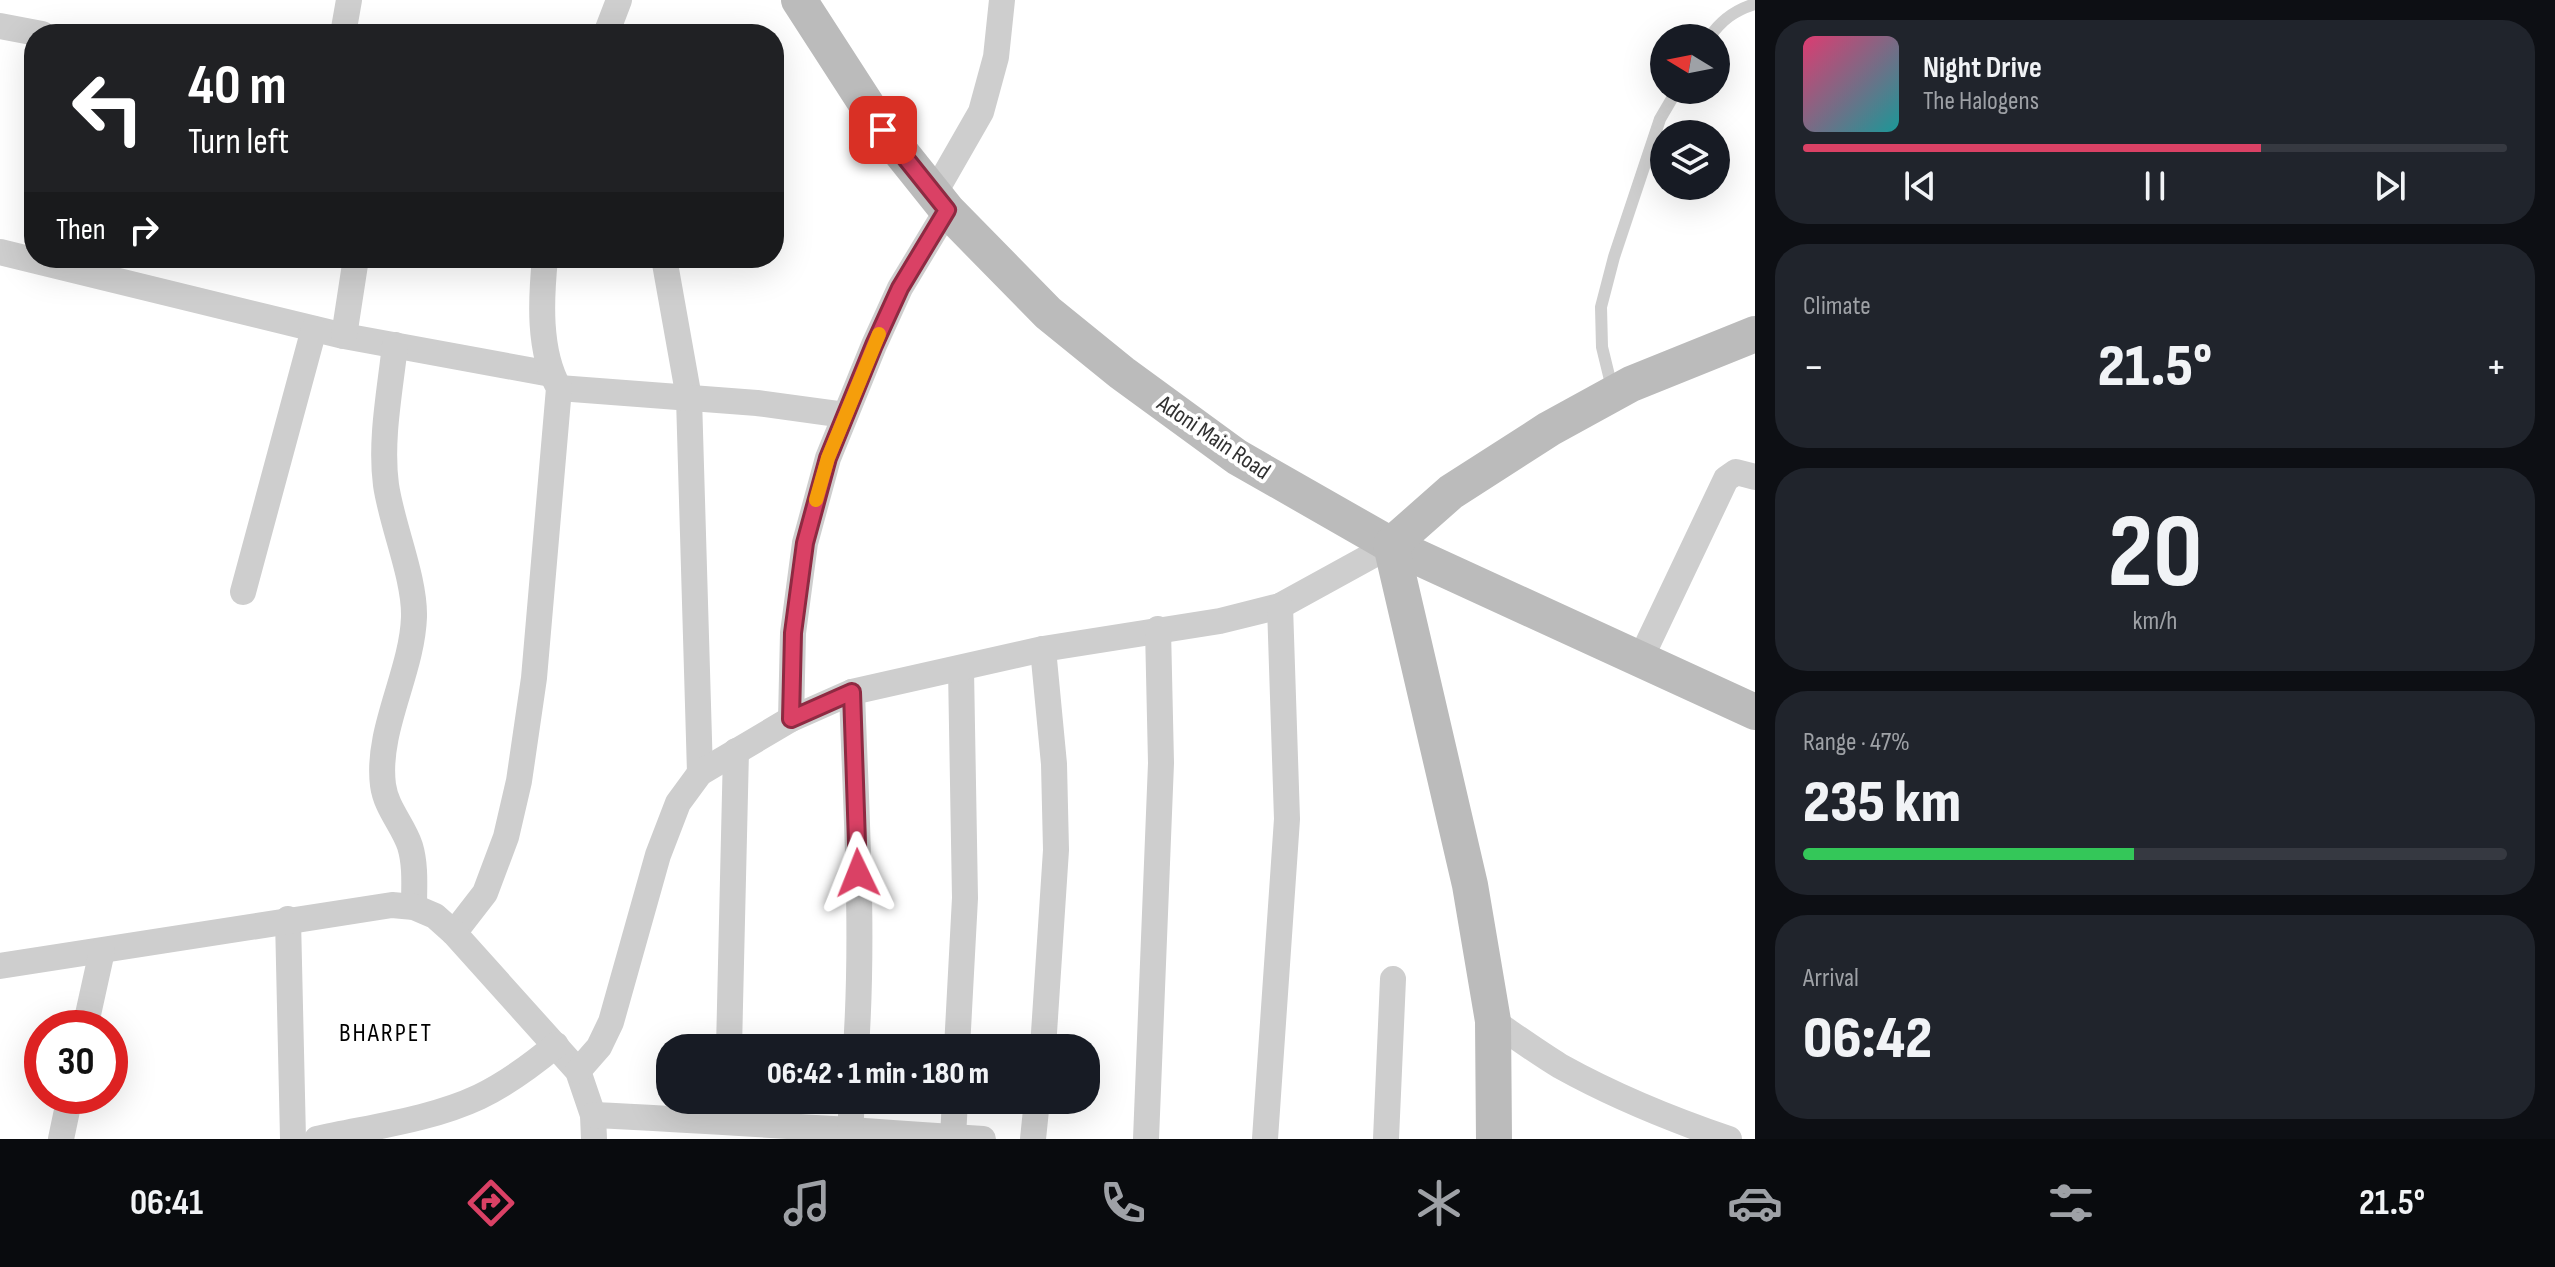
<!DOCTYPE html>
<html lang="en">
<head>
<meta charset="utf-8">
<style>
  body { margin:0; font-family:"Sofia Sans Condensed",sans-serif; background:#20242c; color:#f1f3f6; height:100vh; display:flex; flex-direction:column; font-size:30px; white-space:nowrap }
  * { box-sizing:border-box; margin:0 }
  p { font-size:26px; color:#9ea1a6 }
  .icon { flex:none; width:44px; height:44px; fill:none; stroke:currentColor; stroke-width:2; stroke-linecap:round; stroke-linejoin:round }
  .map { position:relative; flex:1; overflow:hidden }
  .details { display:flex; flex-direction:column; gap:20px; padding:20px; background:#0d0f14; width:800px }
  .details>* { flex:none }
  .guide { position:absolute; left:24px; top:24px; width:760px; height:244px; border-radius:32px; box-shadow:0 8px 32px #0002; background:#202124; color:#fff; overflow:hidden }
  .needle { width:52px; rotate:280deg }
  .fabs { position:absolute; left:1650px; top:24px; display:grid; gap:16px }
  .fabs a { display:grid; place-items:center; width:80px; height:80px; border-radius:50%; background:#171b24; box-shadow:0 8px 32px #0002; font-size:40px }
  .speed { position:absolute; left:24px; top:1010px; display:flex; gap:16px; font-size:40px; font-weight:700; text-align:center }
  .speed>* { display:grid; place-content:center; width:104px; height:104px; border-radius:50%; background:#171b24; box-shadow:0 8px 32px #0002; line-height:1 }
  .speed .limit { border:12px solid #d22; background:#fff; color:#111 }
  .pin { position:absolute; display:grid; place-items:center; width:68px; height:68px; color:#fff; margin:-34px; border-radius:16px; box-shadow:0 4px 12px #0006 }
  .me { position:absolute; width:88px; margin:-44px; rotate:358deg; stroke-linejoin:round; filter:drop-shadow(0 0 6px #0008) }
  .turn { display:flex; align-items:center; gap:28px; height:168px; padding:0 32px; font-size:36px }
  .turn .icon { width:104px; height:104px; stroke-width:2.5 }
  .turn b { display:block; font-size:56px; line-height:68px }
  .then { display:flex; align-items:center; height:76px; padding:0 32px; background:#0003; gap:16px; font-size:30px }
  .big { font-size:60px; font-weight:800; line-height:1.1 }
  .details .tile { flex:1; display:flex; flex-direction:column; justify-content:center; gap:12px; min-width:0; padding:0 28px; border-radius:32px; background:#20242c }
  .details .dial { align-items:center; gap:0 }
  .dial b { font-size:104px; line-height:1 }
  .song { display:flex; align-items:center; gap:24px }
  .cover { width:96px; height:96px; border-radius:12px; background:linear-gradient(135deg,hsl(340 70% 55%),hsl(180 70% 35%)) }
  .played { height:8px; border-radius:4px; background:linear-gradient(90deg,#da4165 65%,#363941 65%) }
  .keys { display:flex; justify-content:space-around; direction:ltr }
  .heat { display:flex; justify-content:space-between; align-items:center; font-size:44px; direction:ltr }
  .charge { height:12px; border-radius:6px; background:linear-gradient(90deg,#34c759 47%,#363941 0) }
  .trip { position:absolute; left:656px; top:1034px; width:444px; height:80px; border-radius:32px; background:#171b24; box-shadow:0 8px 32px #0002; font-weight:800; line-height:80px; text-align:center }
  .dock { display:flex; height:128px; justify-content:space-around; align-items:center; background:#090b0e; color:#9ea1a6 }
  .dock .icon { width:56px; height:56px }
  .dock .on { color:#da4165 }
  .dock b { font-size:36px; color:#f1f3f6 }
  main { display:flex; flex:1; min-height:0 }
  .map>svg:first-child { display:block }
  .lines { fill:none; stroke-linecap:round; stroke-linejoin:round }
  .lane { stroke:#cecece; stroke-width:12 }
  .street { stroke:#cecece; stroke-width:26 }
  .secondary { stroke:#bbb; stroke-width:36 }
  .route-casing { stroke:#8e2a42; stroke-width:20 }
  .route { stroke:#da4165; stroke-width:14 }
  .slow { stroke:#f59e0b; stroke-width:14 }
  .labels { text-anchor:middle; stroke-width:8; stroke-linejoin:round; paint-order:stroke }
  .street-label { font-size:24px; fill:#313131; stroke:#fff }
  .neighbourhood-label { font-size:26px; letter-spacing:2px; fill:#000; stroke:#fff }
</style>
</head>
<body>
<main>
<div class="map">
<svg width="1755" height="1139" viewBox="0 0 1755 1139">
  <rect width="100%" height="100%" fill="#fff"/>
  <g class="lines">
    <g class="lane">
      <path d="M1709,38c12,-18 26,-28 46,-34"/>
      <polyline points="1612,388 1602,347 1601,307 1614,257 1660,119 1677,90"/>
    </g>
    <g class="street">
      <polyline points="0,26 42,34"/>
      <polyline points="343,34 349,0"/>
      <polyline points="606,34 619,0"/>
      <polyline points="934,194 981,112 996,57 1002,0"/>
      <polyline points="0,252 344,336 551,374"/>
      <polyline points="664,258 689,398 700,773"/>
      <polyline points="344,336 356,258"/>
      <path d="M395,345c-5,46 -15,95 -9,140 6,41 29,93 28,132 -2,56 -38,113 -31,168 3,23 20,40 27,61 6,20 4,41 4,61"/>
      <polyline points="559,388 757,403 845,415"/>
      <polyline points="243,592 314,329"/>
      <polyline points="1640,660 1726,479 1736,472 1755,477"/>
      <path d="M852,692c4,119 12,238 4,356"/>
      <polyline points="791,719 793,633 805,543 828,458 874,345 900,288 947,210"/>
      <polyline points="288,919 293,1139"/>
      <path d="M454,933l31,-40 21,-56 13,-56 15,-103 25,-290c-21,-37 -18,-89 -14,-130"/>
      <polyline points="0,966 392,905 414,907 435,916 454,933 578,1071 593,1115 594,1139"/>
      <path d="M1493,1021c22,15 44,31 67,45 54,30 110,53 169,73"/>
      <polyline points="85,1028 102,951"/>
      <polyline points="729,1048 736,751"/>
      <polyline points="957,1048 965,898 961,669"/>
      <polyline points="1043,1048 1056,850 1054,764 1043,649"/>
      <polyline points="578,1071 599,1047 611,1022 658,855 678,803 700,773 791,719 852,692 1043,649 1220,621 1280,606 1391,545"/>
      <path d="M593,1115c130,6 260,15 390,24"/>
      <polyline points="850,1132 852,1100"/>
      <polyline points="953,1137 955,1100"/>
      <polyline points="61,1139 70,1096"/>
      <path d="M317,1139c53,-12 113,-19 162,-42 29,-14 53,-32 77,-52"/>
      <polyline points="1033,1139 1037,1100"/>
      <polyline points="1146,1139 1161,763 1158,629"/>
      <polyline points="1265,1139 1287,819 1280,606"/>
      <polyline points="1386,1139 1393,979"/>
    </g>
    <g class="secondary">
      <polyline points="799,0 883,130 947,210 1048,313 1122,373 1237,457 1391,545 1755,712"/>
      <polyline points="1494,1139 1493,1021 1470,885 1391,545 1451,492 1549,429 1631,384 1755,334"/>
    </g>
  </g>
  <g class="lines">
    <defs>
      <polyline id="route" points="858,873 852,692 791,719 793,633 805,543 828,458 874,345 900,288 947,210 883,130"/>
    </defs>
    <use href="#route" class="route-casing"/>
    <use href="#route" class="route"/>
    <polyline class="slow" points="816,500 828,458 879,334"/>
  </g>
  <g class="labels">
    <g class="street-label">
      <text transform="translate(1214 437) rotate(34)" y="8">Adoni Main Road</text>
    </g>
    <g class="neighbourhood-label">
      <text x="386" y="1041">BHARPET</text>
    </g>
  </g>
</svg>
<div class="fabs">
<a><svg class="needle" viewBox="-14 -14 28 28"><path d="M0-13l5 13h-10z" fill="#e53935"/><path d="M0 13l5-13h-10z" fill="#9ea1a6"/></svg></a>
<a><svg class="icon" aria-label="layers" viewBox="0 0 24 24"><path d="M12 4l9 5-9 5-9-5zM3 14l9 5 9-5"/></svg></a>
</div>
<div class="speed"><div class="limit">30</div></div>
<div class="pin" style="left:883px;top:130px;background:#d93025"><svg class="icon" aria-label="arrive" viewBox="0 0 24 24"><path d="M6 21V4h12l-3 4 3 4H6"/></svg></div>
<svg class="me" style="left:858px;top:873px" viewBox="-20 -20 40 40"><path d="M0-17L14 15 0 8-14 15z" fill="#da4165" stroke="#fff" stroke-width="4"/></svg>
<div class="trip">06:42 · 1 min · 180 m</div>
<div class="guide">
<div class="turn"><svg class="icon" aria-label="left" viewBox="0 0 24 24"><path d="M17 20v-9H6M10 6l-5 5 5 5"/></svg><div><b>40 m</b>Turn left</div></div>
<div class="then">Then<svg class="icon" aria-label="right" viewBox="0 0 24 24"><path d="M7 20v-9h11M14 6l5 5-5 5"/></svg></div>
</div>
</div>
<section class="details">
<div class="tile">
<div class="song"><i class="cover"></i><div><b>Night Drive</b><p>The Halogens</p></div></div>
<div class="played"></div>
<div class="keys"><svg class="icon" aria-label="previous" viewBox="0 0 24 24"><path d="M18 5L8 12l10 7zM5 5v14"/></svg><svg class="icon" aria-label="pause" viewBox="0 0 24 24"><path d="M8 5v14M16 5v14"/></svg><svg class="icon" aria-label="next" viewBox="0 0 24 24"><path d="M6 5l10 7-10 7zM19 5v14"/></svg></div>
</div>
<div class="tile"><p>Climate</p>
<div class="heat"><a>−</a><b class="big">21.5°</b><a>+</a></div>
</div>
<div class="tile dial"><b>20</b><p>km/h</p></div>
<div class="tile"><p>Range · 47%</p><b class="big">235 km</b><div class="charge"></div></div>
<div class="tile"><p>Arrival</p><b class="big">06:42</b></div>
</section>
</main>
<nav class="dock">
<b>06:41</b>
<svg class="icon on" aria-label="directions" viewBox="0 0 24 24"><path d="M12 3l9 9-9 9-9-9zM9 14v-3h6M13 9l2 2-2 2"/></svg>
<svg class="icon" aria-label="music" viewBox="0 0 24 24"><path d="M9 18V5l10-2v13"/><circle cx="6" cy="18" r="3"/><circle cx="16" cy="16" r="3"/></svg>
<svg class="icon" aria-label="phone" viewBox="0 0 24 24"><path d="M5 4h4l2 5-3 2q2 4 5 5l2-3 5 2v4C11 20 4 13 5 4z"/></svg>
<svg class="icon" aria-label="climate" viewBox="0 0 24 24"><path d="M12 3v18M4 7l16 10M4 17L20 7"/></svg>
<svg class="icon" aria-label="car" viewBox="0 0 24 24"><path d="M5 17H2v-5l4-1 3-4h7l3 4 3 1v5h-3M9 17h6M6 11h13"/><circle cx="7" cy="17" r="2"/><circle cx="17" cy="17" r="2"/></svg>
<svg class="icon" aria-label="filters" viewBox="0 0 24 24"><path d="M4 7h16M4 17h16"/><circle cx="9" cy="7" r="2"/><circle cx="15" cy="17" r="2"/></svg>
<b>21.5°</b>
</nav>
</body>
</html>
